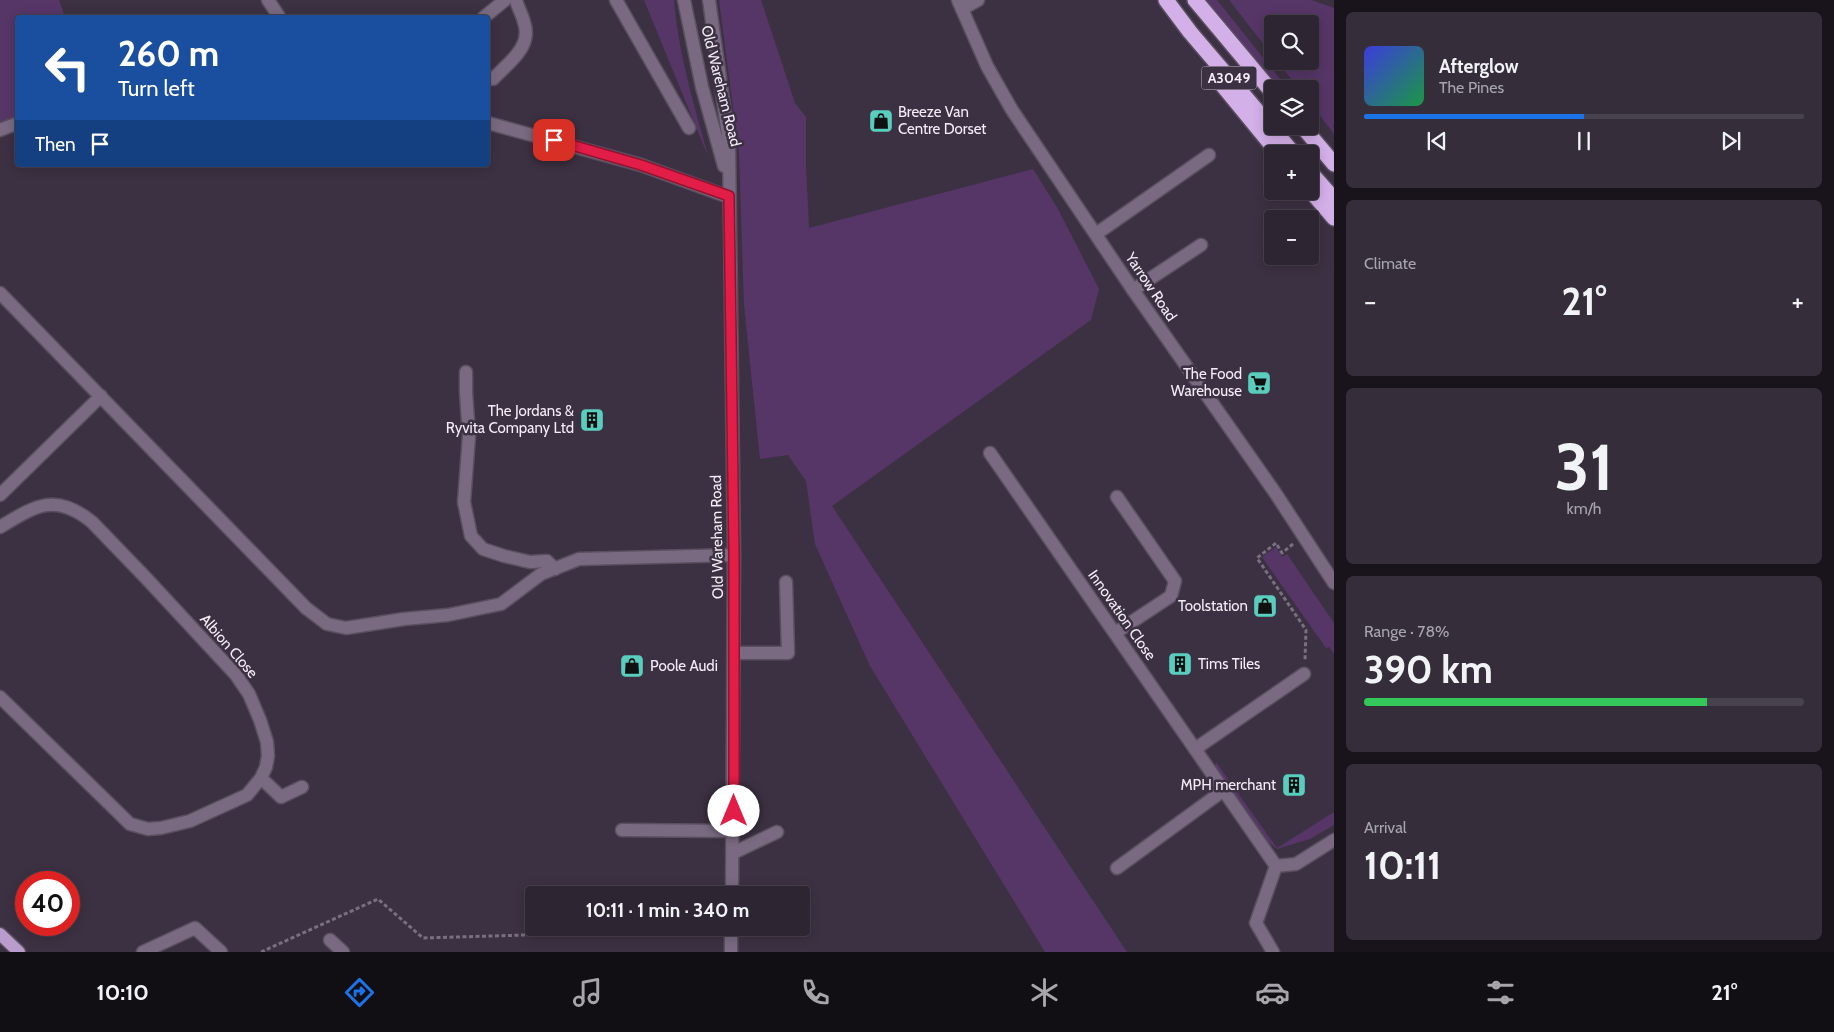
<!DOCTYPE html>
<html lang="en">
<head>
<meta charset="utf-8">
<style>
  body { margin:0; font-family:Cabin,sans-serif; background:#352d3a; color:#f1f3f6; height:100vh; display:flex; flex-direction:column; font-size:19px; white-space:nowrap }
  * { box-sizing:border-box; margin:0 }
  p { font-size:16px; color:#a7a5ac }
  .icon { flex:none; width:28px; height:28px; fill:none; stroke:currentColor; stroke-width:2; stroke-linecap:round; stroke-linejoin:round }
  .map { position:relative; flex:1; overflow:hidden }
  .drawer { display:flex; flex-direction:column; gap:12px; padding:12px; background:#19141c; width:500px }
  .drawer>* { flex:none }
  .guide { position:absolute; left:15px; top:15px; width:475px; height:152px; border-radius:5px; box-shadow:0 2px 12px #0003,0 0 0 1px #48424d; background:#1a4fa0; color:#fff; overflow:hidden }
  .buttons { position:absolute; left:1264px; top:15px; display:grid; gap:10px }
  .buttons a { display:grid; place-items:center; width:55px; height:55px; border-radius:5px; background:#2d2532; box-shadow:0 2px 12px #0003,0 0 0 1px #48424d; font-size:25px }
  .speed { position:absolute; left:15px; top:871px; display:flex; gap:10px; font-size:25px; font-weight:700; text-align:center }
  .speed>* { display:grid; place-content:center; width:65px; height:65px; border-radius:50%; background:#2d2532; box-shadow:0 2px 12px #0003,0 0 0 1px #48424d; line-height:1 }
  .speed .limit { border:8px solid #d22; background:#fff; color:#111 }
  .pin { position:absolute; display:grid; place-items:center; width:42px; height:42px; color:#fff; margin:-21px; border-radius:10px; box-shadow:0 2px 8px #0006 }
  .me { position:absolute; width:55px; margin:-28px; rotate:0deg; stroke-linejoin:round; filter:drop-shadow(0 0 4px #0008) }
  .turn { display:flex; align-items:center; gap:18px; height:105px; padding:0 20px; font-size:22px }
  .turn .icon { width:65px; height:65px; stroke-width:2.5 }
  .turn b { display:block; font-size:35px; line-height:42px }
  .then { display:flex; align-items:center; height:48px; padding:0 20px; background:#0003; gap:10px; font-size:19px }
  .big { font-size:38px; font-weight:800; line-height:1.1 }
  .drawer .widget { flex:1; display:flex; flex-direction:column; justify-content:center; gap:8px; min-width:0; padding:0 18px; border-radius:8px; background:#352d3a }
  .drawer .dial { align-items:center; gap:0 }
  .dial b { font-size:65px; line-height:1 }
  .song { display:flex; align-items:center; gap:15px }
  .cover { width:60px; height:60px; border-radius:8px; background:linear-gradient(135deg,hsl(240 70% 55%),hsl(140 70% 35%)) }
  .played { height:5px; border-radius:2px; background:linear-gradient(90deg,#1a73e8 50%,#48424d 50%) }
  .keys { display:flex; justify-content:space-around; direction:ltr }
  .heat { display:flex; justify-content:space-between; align-items:center; font-size:28px; direction:ltr }
  .charge { height:8px; border-radius:4px; background:linear-gradient(90deg,#34c759 78%,#48424d 0) }
  .trip { position:absolute; left:525px; top:886px; width:285px; height:50px; border-radius:5px; background:#2d2532; box-shadow:0 2px 12px #0003,0 0 0 1px #48424d; font-weight:800; line-height:50px; text-align:center }
  .dock { display:flex; height:80px; justify-content:space-around; align-items:center; background:#120f14; color:#a7a5ac }
  .dock .icon { width:35px; height:35px }
  .dock .active { color:#1a73e8 }
  .dock b { font-size:22px; color:#f1f3f6 }
  main { display:flex; flex:1; min-height:0 }
  .map>svg:first-child { display:block }
  .green { fill:#563667 }
  .lines { fill:none; stroke-linecap:round; stroke-linejoin:round }
  .minor-casing { stroke:#594f5f; stroke-width:15 }
  .major-casing { stroke:#594f5f; stroke-width:15 }
  .highway-casing { stroke:#594f5f; stroke-width:18 }
  .path { stroke:#796f7e; stroke-width:3; stroke-dasharray:4 2.5; stroke-linecap:butt }
  .minor { stroke:#796a81; stroke-width:12 }
  .major { stroke:#ba9ccc; stroke-width:12 }
  .highway { stroke:#d4b0e9; stroke-width:15 }
  .route-casing { stroke:#92132f; stroke-width:12 }
  .route { stroke:#e11d48; stroke-width:9 }
  .labels { text-anchor:middle; stroke-width:5; stroke-linejoin:round; paint-order:stroke }
  .shield { fill:#3c3142; stroke:#bdb5c1; stroke-width:1 }
  .shield-label { font-size:14px; font-weight:bold; fill:#f4edf8 }
  .street-label { font-size:15px; fill:#f4edf8; stroke:#3c3142 }
  .poi-label { font-size:15px; fill:#f4edf8; stroke:#3c3142; text-anchor:end }
</style>
</head>
<body>
<main>
<div class="map">
<svg width="1334" height="952" viewBox="0 0 1334 952">
  <rect width="100%" height="100%" fill="#3c3142"/>
  <g class="green">
    <polygon points="0,0 59,0 65,17 18,18 17,123 0,130"/>
    <path d="M644,0h30c4,53 20,104 34,156z"/>
    <polygon points="719,0 761,0 795,103 806,117 806,167 809,228 1033,169 1058,209 1099,289 1091,320 832,506 1127,952 1045,952 870,666 815,544 806,481 788,455 760,459 744,305 739,153"/>
    <polygon points="1195,0 1217,0 1288,89 1272,89"/>
    <polygon points="1229,0 1311,0 1334,8 1334,134 1310,103 1310,89 1299,89 1277,61 1310,61 1310,24 1272,24 1272,55"/>
    <polygon points="1276,547 1282,557 1287,554 1334,623 1334,654 1329,647 1326,648 1262,557"/>
    <polygon points="1216,762 1277,848 1334,812 1334,825 1310,839 1277,849 1268,842 1215,767"/>
  </g>
  <g class="lines">
    <defs>
      <g id="minor">
        <polyline points="268,0 280,18"/>
        <polyline points="616,0 689,128"/>
        <polyline points="684,0 702,87 724,166"/>
        <polyline points="709,0 729,142 734,555 732,895"/>
        <polyline points="958,0 987,66 1012,110 1133,290 1276,494 1334,583"/>
        <polyline points="962,9 978,0"/>
        <polyline points="483,18 505,0"/>
        <path d="M493,79c15,-16 40,-32 31,-57 -2,-8 -6,-14 -8,-22"/>
        <polyline points="488,123 641,165 729,197"/>
        <polyline points="0,130 18,123"/>
        <polyline points="1096,234 1209,155"/>
        <polyline points="1133,290 1201,245"/>
        <polyline points="0,293 306,608 327,624 346,628 404,619 448,615 501,604 541,574 579,559 734,555"/>
        <polyline points="466,372 466,392 469,436 464,502 471,536 483,549 504,556 530,562 547,561 555,569"/>
        <polyline points="990,453 1276,866 1296,864 1334,840"/>
        <polyline points="0,495 101,396"/>
        <path d="M0,527c35,-21 55,-35 92,-5l54,56 90,97 13,19 11,26 7,22 1,14 -2,11 -5,11 -14,17 -57,26 -29,7 -13,1 -18,-5 -130,-127"/>
        <polyline points="1115,633 1171,596 1175,581 1117,497"/>
        <polyline points="734,653 788,653 786,582"/>
        <polyline points="1195,749 1304,674"/>
        <polyline points="261,778 281,797 302,787"/>
        <polyline points="622,830 734,831"/>
        <polyline points="733,853 777,832"/>
        <polyline points="1117,868 1224,790"/>
        <polyline points="330,940 343,952"/>
        <polyline points="143,952 195,928 221,952"/>
        <polyline points="731,952 731,928"/>
        <polyline points="1273,952 1256,923 1276,866"/>
      </g>
      <polyline id="major" points="0,934 19,952"/>
      <g id="highway">
        <polyline points="1166,0 1190,32 1294,154"/>
        <polyline points="1195,0 1272,92"/>
        <polyline points="1215,76 1279,154"/>
        <polyline points="1302,126 1334,164"/>
        <polyline points="1310,172 1334,199"/>
        <polyline points="1310,190 1334,218"/>
      </g>
    </defs>
    <use href="#minor" class="minor-casing"/>
    <use href="#major" class="major-casing"/>
    <use href="#highway" class="highway-casing"/>
    <g class="path">
      <polyline points="1293,544 1282,553 1276,543 1257,558 1306,630 1305,660"/>
      <polyline points="261,952 378,899 423,938 593,933 718,935"/>
    </g>
    <use href="#minor" class="minor"/>
    <use href="#major" class="major"/>
    <use href="#highway" class="highway"/>
  </g>
  <g class="lines">
    <defs>
      <polyline id="route" points="554,140 641,165 729,196 734,555 734,811"/>
    </defs>
    <use href="#route" class="route-casing"/>
    <use href="#route" class="route"/>
  </g>
  <defs>
    <symbol id="shop-square" viewBox="-11 -11 22 22"><rect x="-9" y="-9" width="18" height="18" rx="4" fill="#59cebe" stroke="#3c3142"/><path d="M-5-2.5h2.3a2.7 3.5 0 0 1 5.4 0H5L5.5 6h-11ZM-1.5-2.5h3a1.5 2.3 0 0 0-3 0Z" fill="#111"/></symbol>
    <symbol id="supermarket-square" viewBox="-11 -11 22 22"><rect x="-9" y="-9" width="18" height="18" rx="4" fill="#59cebe" stroke="#3c3142"/><path d="M-6-5.5h2.5l.6 2H6L4.5 2H-2.5L-4.4-4H-6ZM-1.5 3.2a1.3 1.3 0 1 0 .1 0ZM3 3.2a1.3 1.3 0 1 0 .1 0Z" fill="#111"/></symbol>
    <symbol id="building-square" viewBox="-11 -11 22 22"><rect x="-9" y="-9" width="18" height="18" rx="4" fill="#59cebe" stroke="#3c3142"/><path d="M-4-6H4V6H1V3H-1V6H-4ZM-2.5-4.3h1.7v1.8h-1.7ZM.8-4.3h1.7v1.8H.8ZM-2.5-1h1.7V.8h-1.7ZM.8-1h1.7V.8H.8Z" fill="#111"/></symbol>
  </defs>
  <g fill-rule="evenodd">
    <use href="#shop-square" x="867" y="107" width="28" height="28"/>
    <use href="#supermarket-square" x="1245" y="369" width="28" height="28"/>
    <use href="#building-square" x="578" y="406" width="28" height="28"/>
    <use href="#shop-square" x="1251" y="592" width="28" height="28"/>
    <use href="#building-square" x="1166" y="650" width="28" height="28"/>
    <use href="#shop-square" x="618" y="652" width="28" height="28"/>
    <use href="#building-square" x="1280" y="771" width="28" height="28"/>
  </g>
  <g class="labels">
    <rect class="shield" x="1201.5" y="66.5" width="55" height="23" rx="4"/>
    <g class="shield-label">
      <text x="1229" y="83">A3049</text>
    </g>
    <g class="street-label">
      <text transform="translate(721 86) rotate(76)" y="5">Old Wareham Road</text>
      <text transform="translate(1151 287) rotate(56)" y="5">Yarrow Road</text>
      <text transform="translate(717 537) rotate(-91)" y="5">Old Wareham Road</text>
      <text transform="translate(1122 615) rotate(55)" y="5">Innovation Close</text>
      <text transform="translate(229 646) rotate(49)" y="5">Albion Close</text>
    </g>
    <g class="poi-label">
      <text x="898" y="117" text-anchor="start">Breeze Van<tspan x="898" dy="17">Centre Dorset</tspan></text>
      <text x="1242" y="379">The Food<tspan x="1242" dy="17">Warehouse</tspan></text>
      <text x="574" y="416">The Jordans &amp;<tspan x="574" dy="17">Ryvita Company Ltd</tspan></text>
      <text x="1248" y="611">Toolstation</text>
      <text x="1198" y="669" text-anchor="start">Tims Tiles</text>
      <text x="650" y="671" text-anchor="start">Poole Audi</text>
      <text x="1276" y="790">MPH merchant</text>
    </g>
  </g>
</svg>
<div class="buttons">
<a><svg class="icon" aria-label="search" viewBox="0 0 24 24"><circle cx="10" cy="10" r="6"/><path d="M15 15l6 6"/></svg></a>
<a><svg class="icon" aria-label="layers" viewBox="0 0 24 24"><path d="M12 4l9 5-9 5-9-5zM3 14l9 5 9-5"/></svg></a>
<a>+</a>
<a>−</a>
</div>
<div class="speed"><div class="limit">40</div></div>
<div class="pin" style="left:554px;top:140px;background:#d93025"><svg class="icon" aria-label="arrive" viewBox="0 0 24 24"><path d="M6 21V4h12l-3 4 3 4H6"/></svg></div>
<svg class="me" style="left:734px;top:811px" viewBox="-20 -20 40 40"><circle r="19" fill="#fff"/><path d="M0-13L10 11 0 6-10 11z" fill="#e11d48"/></svg>
<div class="trip">10:11 · 1 min · 340 m</div>
<div class="guide">
<div class="turn"><svg class="icon" aria-label="left" viewBox="0 0 24 24"><path d="M17 20v-9H6M10 6l-5 5 5 5"/></svg><div><b>260 m</b>Turn left</div></div>
<div class="then">Then<svg class="icon" aria-label="arrive" viewBox="0 0 24 24"><path d="M6 21V4h12l-3 4 3 4H6"/></svg></div>
</div>
</div>
<section class="drawer">
<div class="widget">
<div class="song"><i class="cover"></i><div><b>Afterglow</b><p>The Pines</p></div></div>
<div class="played"></div>
<div class="keys"><svg class="icon" aria-label="previous" viewBox="0 0 24 24"><path d="M18 5L8 12l10 7zM5 5v14"/></svg><svg class="icon" aria-label="pause" viewBox="0 0 24 24"><path d="M8 5v14M16 5v14"/></svg><svg class="icon" aria-label="next" viewBox="0 0 24 24"><path d="M6 5l10 7-10 7zM19 5v14"/></svg></div>
</div>
<div class="widget"><p>Climate</p>
<div class="heat"><a>−</a><b class="big">21°</b><a>+</a></div>
</div>
<div class="widget dial"><b>31</b><p>km/h</p></div>
<div class="widget"><p>Range · 78%</p><b class="big">390 km</b><div class="charge"></div></div>
<div class="widget"><p>Arrival</p><b class="big">10:11</b></div>
</section>
</main>
<nav class="dock">
<b>10:10</b>
<svg class="icon active" aria-label="directions" viewBox="0 0 24 24"><path d="M12 3l9 9-9 9-9-9zM9 14v-3h6M13 9l2 2-2 2"/></svg>
<svg class="icon" aria-label="music" viewBox="0 0 24 24"><path d="M9 18V5l10-2v13"/><circle cx="6" cy="18" r="3"/><circle cx="16" cy="16" r="3"/></svg>
<svg class="icon" aria-label="phone" viewBox="0 0 24 24"><path d="M5 4h4l2 5-3 2q2 4 5 5l2-3 5 2v4C11 20 4 13 5 4z"/></svg>
<svg class="icon" aria-label="climate" viewBox="0 0 24 24"><path d="M12 3v18M4 7l16 10M4 17L20 7"/></svg>
<svg class="icon" aria-label="car" viewBox="0 0 24 24"><path d="M5 17H2v-5l4-1 3-4h7l3 4 3 1v5h-3M9 17h6M6 11h13"/><circle cx="7" cy="17" r="2"/><circle cx="17" cy="17" r="2"/></svg>
<svg class="icon" aria-label="filters" viewBox="0 0 24 24"><path d="M4 7h16M4 17h16"/><circle cx="9" cy="7" r="2"/><circle cx="15" cy="17" r="2"/></svg>
<b>21°</b>
</nav>
</body>
</html>
